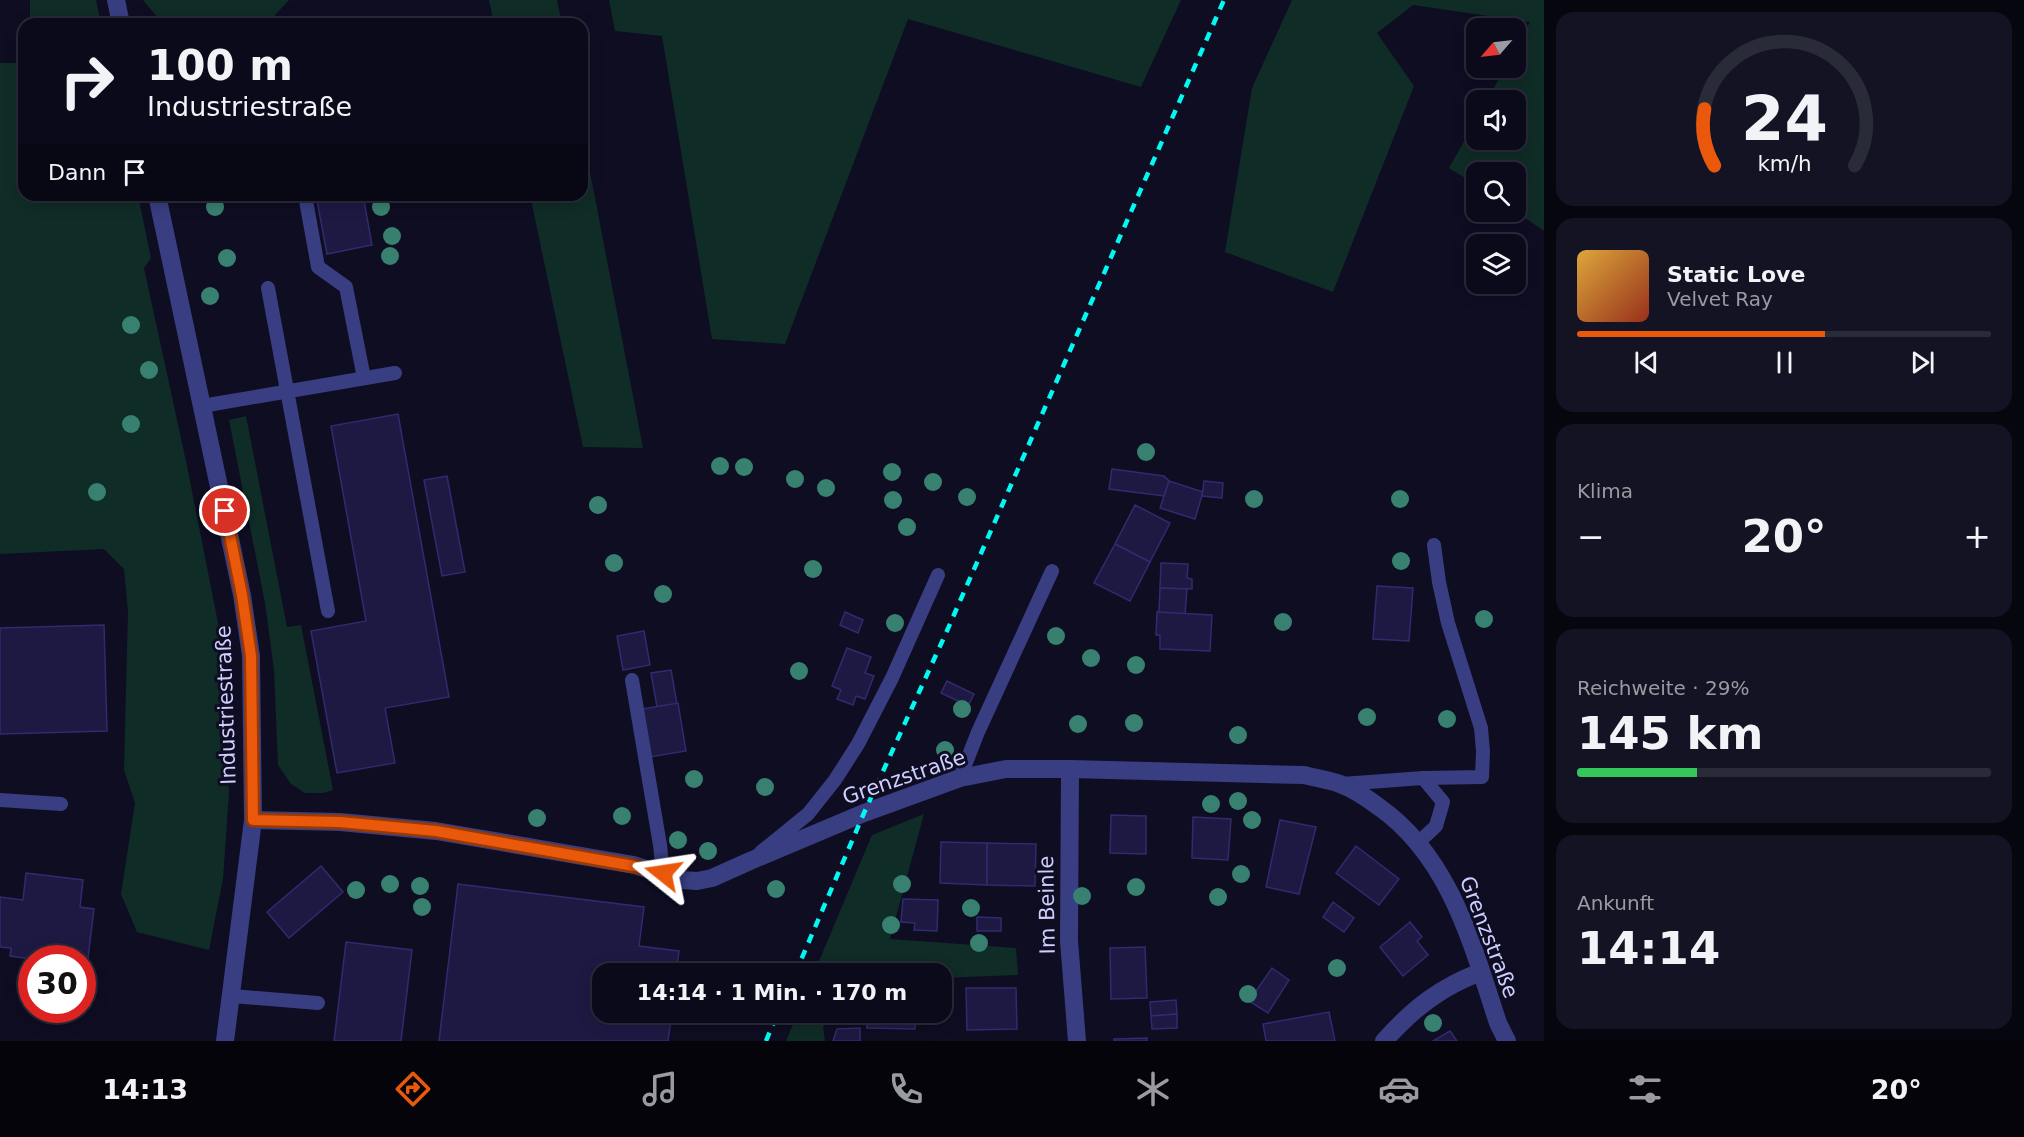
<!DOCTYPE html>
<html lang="de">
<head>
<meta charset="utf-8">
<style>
  body { margin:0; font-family:"DejaVu Sans",sans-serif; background:#131323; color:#f1f3f6; height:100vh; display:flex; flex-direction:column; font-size:22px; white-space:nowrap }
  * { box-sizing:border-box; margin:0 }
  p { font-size:20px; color:#999aa2 }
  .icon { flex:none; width:33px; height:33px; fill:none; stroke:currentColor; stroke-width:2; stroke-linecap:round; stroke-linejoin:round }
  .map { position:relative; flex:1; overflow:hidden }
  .details { display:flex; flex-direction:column; gap:12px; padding:12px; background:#06060e; width:480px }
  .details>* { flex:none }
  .banner { position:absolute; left:18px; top:18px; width:570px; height:183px; border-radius:18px; box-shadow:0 3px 15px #0003,0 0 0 2px #2a2b39; background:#0a0a1a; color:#f1f3f6; overflow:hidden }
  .needle { width:39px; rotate:242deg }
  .fabs { position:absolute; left:1466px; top:18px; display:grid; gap:12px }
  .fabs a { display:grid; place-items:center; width:60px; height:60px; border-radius:12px; background:#0a0a1a; box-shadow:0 3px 15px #0003,0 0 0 2px #2a2b39; font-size:30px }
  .speed { position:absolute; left:18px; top:945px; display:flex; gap:12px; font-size:30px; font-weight:700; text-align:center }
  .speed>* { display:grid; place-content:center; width:78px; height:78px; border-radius:50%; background:#0a0a1a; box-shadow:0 3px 15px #0003,0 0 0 2px #2a2b39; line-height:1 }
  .speed .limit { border:9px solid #d22; background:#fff; color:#111 }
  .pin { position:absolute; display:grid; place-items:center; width:51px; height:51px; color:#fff; margin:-26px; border:3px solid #fff; border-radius:50%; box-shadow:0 2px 6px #0007 }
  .me { position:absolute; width:66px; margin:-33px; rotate:285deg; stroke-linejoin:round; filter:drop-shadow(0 0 4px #0008) }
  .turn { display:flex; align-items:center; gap:21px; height:126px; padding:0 30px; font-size:27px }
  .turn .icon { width:78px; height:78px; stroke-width:2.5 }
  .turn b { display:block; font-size:42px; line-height:51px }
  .then { display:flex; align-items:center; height:57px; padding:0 30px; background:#0003; gap:12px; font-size:22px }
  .big { font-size:45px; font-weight:700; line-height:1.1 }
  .details .widget { flex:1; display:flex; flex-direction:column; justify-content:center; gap:9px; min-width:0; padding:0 21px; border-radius:18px; background:#131323 }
  .details .dial { align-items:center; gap:0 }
  .dial svg { height:156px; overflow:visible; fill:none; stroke:#2a2b39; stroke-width:7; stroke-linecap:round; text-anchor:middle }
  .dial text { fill:#f1f3f6; stroke:none }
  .song { display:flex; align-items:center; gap:18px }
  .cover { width:72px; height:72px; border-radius:9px; background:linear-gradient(135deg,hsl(40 70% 55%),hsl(10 70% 35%)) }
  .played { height:6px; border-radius:3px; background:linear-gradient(90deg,#ea580c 60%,#2a2b39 60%) }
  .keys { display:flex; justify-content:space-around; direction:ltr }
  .heat { display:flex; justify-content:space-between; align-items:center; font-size:33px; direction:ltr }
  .charge { height:9px; border-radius:4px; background:linear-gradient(90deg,#34c759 29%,#2a2b39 0) }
  .trip { position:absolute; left:592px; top:963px; width:360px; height:60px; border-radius:18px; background:#0a0a1a; box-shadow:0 3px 15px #0003,0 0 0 2px #2a2b39; font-weight:700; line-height:60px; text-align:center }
  .tabs { display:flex; height:96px; justify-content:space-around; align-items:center; background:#04040a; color:#999aa2 }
  .tabs .icon { width:42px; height:42px }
  .tabs .current { color:#ea580c }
  .tabs b { font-size:27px; color:#f1f3f6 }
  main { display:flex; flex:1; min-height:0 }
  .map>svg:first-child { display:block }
  .green { fill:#102c27 }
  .building { fill:#1d1943; stroke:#302b6f; stroke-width:1.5 }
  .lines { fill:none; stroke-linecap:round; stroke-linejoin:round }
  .lane { stroke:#383e81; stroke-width:14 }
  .street { stroke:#383e81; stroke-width:18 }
  .rail { stroke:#00f9f3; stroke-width:4.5; stroke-dasharray:9 8; stroke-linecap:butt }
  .tree { fill:#38806f }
  .route-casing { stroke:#983908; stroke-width:15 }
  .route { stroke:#ea580c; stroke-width:10 }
  .labels { text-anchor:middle; stroke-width:6; stroke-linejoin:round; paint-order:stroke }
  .street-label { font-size:21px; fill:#ceceff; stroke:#0e0d22 }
</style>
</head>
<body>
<main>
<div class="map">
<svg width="1544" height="1041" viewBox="0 0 1544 1041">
  <rect width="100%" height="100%" fill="#0e0d22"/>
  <g class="green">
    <polygon points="30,0 96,0 101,24 30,24"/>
    <polygon points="143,0 289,0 267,24 163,24"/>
    <polygon points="489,0 557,0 562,24 494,24"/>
    <polygon points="609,0 1181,0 1141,87 908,19 785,344 712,339 662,36 615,31"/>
    <polygon points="1292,0 1544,0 1544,231 1515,211 1515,172 1476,172 1476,185 1449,168 1476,120 1476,140 1515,140 1515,100 1487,100 1505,68 1515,68 1515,49 1530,22 1413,5 1377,33 1414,86 1333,292 1225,252 1252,88"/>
    <polygon points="0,63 24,63 24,195 138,195 151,258 144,268 187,466 220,633 229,793 223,879 209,950 137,932 121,894 135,803 124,770 128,611 124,569 104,549 0,554"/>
    <polygon points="582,130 643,448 583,447 530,195 582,195"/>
    <polygon points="246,416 287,627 301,625 333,790 323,793 305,793 291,784 278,765 274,670 265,603 229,420"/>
    <polygon points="924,814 890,939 1016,948 1018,975 942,978 942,974 814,973 872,835"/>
    <polygon points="798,1013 835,1013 823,1027 825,1041 786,1041"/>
  </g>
  <g class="building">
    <polygon points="316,195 363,195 372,245 327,254"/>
    <polygon points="398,414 449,697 385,708 395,763 337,773 311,631 366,621 331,426"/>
    <polygon points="1112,469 1164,476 1169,481 1164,496 1109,489"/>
    <polygon points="447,476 465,572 442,576 424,480"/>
    <polygon points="1169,481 1203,492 1195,519 1160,508"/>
    <polygon points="1204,481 1223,483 1222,498 1202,496"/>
    <polygon points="1135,505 1170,523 1150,562 1115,544"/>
    <polygon points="1115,544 1150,562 1130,601 1094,583"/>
    <polygon points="1161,563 1188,564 1187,578 1192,579 1192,589 1160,588"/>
    <polygon points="1377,586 1413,588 1409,641 1373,639"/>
    <polygon points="1160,588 1187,589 1185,614 1159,613"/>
    <polygon points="845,612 863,620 858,633 840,625"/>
    <polygon points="1157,612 1212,615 1210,651 1160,649 1160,635 1156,635"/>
    <polygon points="104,625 107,731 0,734 0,628"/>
    <polygon points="644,631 650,665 623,670 617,636"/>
    <polygon points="847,648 871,657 865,673 874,676 865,699 856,696 853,705 837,699 841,690 832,686"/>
    <polygon points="671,670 677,704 657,707 651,673"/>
    <polygon points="947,681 974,694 968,706 941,693"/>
    <polygon points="678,703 686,751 650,757 642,709"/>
    <polygon points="1111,815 1146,816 1146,854 1110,853"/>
    <polygon points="1193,817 1231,819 1228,860 1192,858"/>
    <polygon points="1280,820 1316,827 1299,894 1266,887"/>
    <polygon points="941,842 987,843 987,885 940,883"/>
    <polygon points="987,843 1036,844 1035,886 987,885"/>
    <polygon points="1356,846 1399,879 1379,905 1336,873"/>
    <polygon points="321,866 343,892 289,938 267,912"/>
    <polygon points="26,873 83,880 80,907 94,909 87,966 82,966 82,958 32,959 10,956 11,948 0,947 0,897 23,900"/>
    <polygon points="458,884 644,907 639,946 679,951 676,974 603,974 603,1012 672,1012 668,1041 439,1041"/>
    <polygon points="903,899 938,900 937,931 914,930 915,923 901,922"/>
    <polygon points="1333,902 1354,918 1344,932 1323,917"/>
    <polygon points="977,917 1001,918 1001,931 977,931"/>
    <polygon points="1410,922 1422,937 1417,941 1428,955 1403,976 1380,947"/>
    <polygon points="346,942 412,950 401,1041 334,1041"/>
    <polygon points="1145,947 1147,998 1111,999 1110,948"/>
    <polygon points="1272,968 1289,980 1268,1013 1249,1001"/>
    <polygon points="966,988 1016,988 1017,1029 967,1030"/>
    <polygon points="1176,1000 1177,1014 1151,1016 1150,1002"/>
    <polygon points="867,1012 915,1012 915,1029 867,1028"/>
    <polygon points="1329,1012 1335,1041 1266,1041 1263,1024"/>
    <polygon points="1177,1014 1177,1028 1152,1029 1151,1016"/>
    <polygon points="860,1028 860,1041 833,1041 837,1029"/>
    <polygon points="1450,1031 1457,1041 1433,1041"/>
    <polygon points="1147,1038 1147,1041 1114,1041 1114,1039"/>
  </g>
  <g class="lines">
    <g class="lane">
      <polyline points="305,195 318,267 346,287 364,378"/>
      <polyline points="268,288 328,611"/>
      <polyline points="202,406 395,373"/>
      <polyline points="632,680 660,845 663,874"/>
      <polyline points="960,778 978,732 1052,571"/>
      <polyline points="1342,784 1423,778 1482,777 1483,751 1481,728 1448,623 1439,582 1434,545"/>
      <polyline points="0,800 61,804"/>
      <polyline points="1419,842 1436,826 1443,802 1423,778"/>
      <polyline points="761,852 808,814 835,780 858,744 892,678 938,575"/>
      <polyline points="231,996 318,1003"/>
    </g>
    <g class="street">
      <polyline points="116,0 121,24"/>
      <polyline points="157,195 242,595 251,656 253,820 225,1041"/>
      <polyline points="1070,769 1069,941 1077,1041"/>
      <path d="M253,820l87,2 96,9 198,34 48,15 15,1 15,-3 38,-17 114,-48 96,-35 46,-9h64l234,6c12,3 25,5 36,9 14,5 27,14 39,23 71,50 93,137 119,216l9,18"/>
      <path d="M1384,1041c29,-32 56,-54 97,-69"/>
    </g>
    <g class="rail">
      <polyline points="795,974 864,813 946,633 1224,0"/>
      <polyline points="766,1041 778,1012"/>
    </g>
  </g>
  <g class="tree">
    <circle cx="215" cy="207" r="9"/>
    <circle cx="381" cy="207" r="9"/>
    <circle cx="392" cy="236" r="9"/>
    <circle cx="390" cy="256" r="9"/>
    <circle cx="227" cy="258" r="9"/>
    <circle cx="210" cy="296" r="9"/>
    <circle cx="131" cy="325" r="9"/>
    <circle cx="149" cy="370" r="9"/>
    <circle cx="131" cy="424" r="9"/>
    <circle cx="1146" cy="452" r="9"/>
    <circle cx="720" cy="466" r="9"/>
    <circle cx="744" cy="467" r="9"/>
    <circle cx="892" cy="472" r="9"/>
    <circle cx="795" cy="479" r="9"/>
    <circle cx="933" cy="482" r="9"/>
    <circle cx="826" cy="488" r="9"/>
    <circle cx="97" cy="492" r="9"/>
    <circle cx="967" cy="497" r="9"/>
    <circle cx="1254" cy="499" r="9"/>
    <circle cx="1400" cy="499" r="9"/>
    <circle cx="893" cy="500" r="9"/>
    <circle cx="598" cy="505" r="9"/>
    <circle cx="907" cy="527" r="9"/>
    <circle cx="1401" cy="561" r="9"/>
    <circle cx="614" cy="563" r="9"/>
    <circle cx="813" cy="569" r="9"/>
    <circle cx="663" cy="594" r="9"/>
    <circle cx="1484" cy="619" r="9"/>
    <circle cx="1283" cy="622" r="9"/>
    <circle cx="895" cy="623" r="9"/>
    <circle cx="1056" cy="636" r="9"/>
    <circle cx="1091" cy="658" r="9"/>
    <circle cx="1136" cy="665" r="9"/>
    <circle cx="799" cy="671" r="9"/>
    <circle cx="962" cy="709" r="9"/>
    <circle cx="1367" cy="717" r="9"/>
    <circle cx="1447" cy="719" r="9"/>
    <circle cx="1134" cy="723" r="9"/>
    <circle cx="1078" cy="724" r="9"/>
    <circle cx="1238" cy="735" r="9"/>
    <circle cx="945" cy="750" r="9"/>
    <circle cx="694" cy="779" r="9"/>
    <circle cx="765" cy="787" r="9"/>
    <circle cx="1238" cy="801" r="9"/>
    <circle cx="1211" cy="804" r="9"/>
    <circle cx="622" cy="816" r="9"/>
    <circle cx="537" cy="818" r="9"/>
    <circle cx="1252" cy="820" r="9"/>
    <circle cx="678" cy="840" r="9"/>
    <circle cx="708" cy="851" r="9"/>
    <circle cx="1241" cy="874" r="9"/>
    <circle cx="390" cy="884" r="9"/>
    <circle cx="902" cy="884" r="9"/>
    <circle cx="420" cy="886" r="9"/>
    <circle cx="1136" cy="887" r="9"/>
    <circle cx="776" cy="889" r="9"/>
    <circle cx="356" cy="890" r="9"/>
    <circle cx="1082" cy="896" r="9"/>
    <circle cx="1218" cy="897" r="9"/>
    <circle cx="422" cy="907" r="9"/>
    <circle cx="971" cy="908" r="9"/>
    <circle cx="891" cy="925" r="9"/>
    <circle cx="979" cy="943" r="9"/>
    <circle cx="1337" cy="968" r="9"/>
    <circle cx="1248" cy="994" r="9"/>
    <circle cx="1433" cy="1023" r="9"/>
  </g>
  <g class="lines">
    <defs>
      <polyline id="route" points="225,511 242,595 251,656 253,820 340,822 436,831 634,866 663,873"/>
    </defs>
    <use href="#route" class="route-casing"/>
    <use href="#route" class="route"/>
  </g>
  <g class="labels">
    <g class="street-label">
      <text transform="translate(226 705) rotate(-92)" y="7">Industriestraße</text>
      <text transform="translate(904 777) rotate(-19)" y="7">Grenzstraße</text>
      <text transform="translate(1047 905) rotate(-91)" y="7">Im Beinle</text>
      <text transform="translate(1489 937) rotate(69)" y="7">Grenzstraße</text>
    </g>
  </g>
</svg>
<div class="fabs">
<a><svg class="needle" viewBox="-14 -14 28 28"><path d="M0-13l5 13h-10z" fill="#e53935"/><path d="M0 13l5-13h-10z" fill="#999aa2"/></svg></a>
<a><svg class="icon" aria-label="sound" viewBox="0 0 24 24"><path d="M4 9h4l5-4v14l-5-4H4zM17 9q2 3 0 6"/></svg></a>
<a><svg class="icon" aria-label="search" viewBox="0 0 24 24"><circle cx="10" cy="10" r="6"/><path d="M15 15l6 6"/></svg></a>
<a><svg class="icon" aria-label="layers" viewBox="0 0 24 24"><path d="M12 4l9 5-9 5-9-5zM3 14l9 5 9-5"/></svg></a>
</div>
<div class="speed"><div class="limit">30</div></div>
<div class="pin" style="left:225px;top:511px;background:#d93025"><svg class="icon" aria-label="arrive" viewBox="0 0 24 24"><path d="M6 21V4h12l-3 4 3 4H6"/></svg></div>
<svg class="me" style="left:663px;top:873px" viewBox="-20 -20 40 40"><path d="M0-17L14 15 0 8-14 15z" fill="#ea580c" stroke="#fff" stroke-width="4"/></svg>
<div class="trip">14:14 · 1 Min. · 170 m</div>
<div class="banner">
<div class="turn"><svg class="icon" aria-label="right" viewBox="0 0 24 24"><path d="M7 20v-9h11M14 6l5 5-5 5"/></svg><div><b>100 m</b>Industriestraße</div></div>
<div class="then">Dann<svg class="icon" aria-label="arrive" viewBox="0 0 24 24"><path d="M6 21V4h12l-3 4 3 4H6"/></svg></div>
</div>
</div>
<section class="details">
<div class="widget dial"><svg viewBox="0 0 100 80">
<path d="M14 69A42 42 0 1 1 86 69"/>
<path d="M14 69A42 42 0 0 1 9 40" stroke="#ea580c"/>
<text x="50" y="56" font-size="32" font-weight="700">24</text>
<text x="50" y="72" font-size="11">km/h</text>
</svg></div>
<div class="widget">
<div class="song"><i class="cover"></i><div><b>Static Love</b><p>Velvet Ray</p></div></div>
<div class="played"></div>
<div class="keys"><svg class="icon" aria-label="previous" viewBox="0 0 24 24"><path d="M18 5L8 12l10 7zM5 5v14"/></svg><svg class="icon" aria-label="pause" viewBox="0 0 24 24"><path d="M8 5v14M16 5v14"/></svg><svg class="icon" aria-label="next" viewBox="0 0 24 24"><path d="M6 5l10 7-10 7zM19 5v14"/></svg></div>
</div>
<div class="widget"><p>Klima</p>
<div class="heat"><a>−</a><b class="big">20°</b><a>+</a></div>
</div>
<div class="widget"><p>Reichweite · 29%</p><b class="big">145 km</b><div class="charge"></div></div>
<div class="widget"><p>Ankunft</p><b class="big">14:14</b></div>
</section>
</main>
<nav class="tabs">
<b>14:13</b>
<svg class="icon current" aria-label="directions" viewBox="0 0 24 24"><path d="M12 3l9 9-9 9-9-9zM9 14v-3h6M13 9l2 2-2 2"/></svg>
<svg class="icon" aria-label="music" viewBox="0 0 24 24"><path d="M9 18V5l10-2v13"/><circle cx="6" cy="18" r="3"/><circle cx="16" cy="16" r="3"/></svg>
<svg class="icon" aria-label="phone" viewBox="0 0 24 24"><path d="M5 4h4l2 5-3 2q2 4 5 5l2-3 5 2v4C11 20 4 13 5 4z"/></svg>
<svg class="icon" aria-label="climate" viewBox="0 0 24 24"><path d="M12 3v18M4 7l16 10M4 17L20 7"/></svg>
<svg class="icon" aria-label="car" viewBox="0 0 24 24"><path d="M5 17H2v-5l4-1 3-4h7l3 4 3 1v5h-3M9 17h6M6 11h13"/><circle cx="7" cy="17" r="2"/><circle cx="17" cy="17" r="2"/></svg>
<svg class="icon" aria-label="filters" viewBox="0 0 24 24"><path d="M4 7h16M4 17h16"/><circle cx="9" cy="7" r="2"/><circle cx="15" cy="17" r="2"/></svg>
<b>20°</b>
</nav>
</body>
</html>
